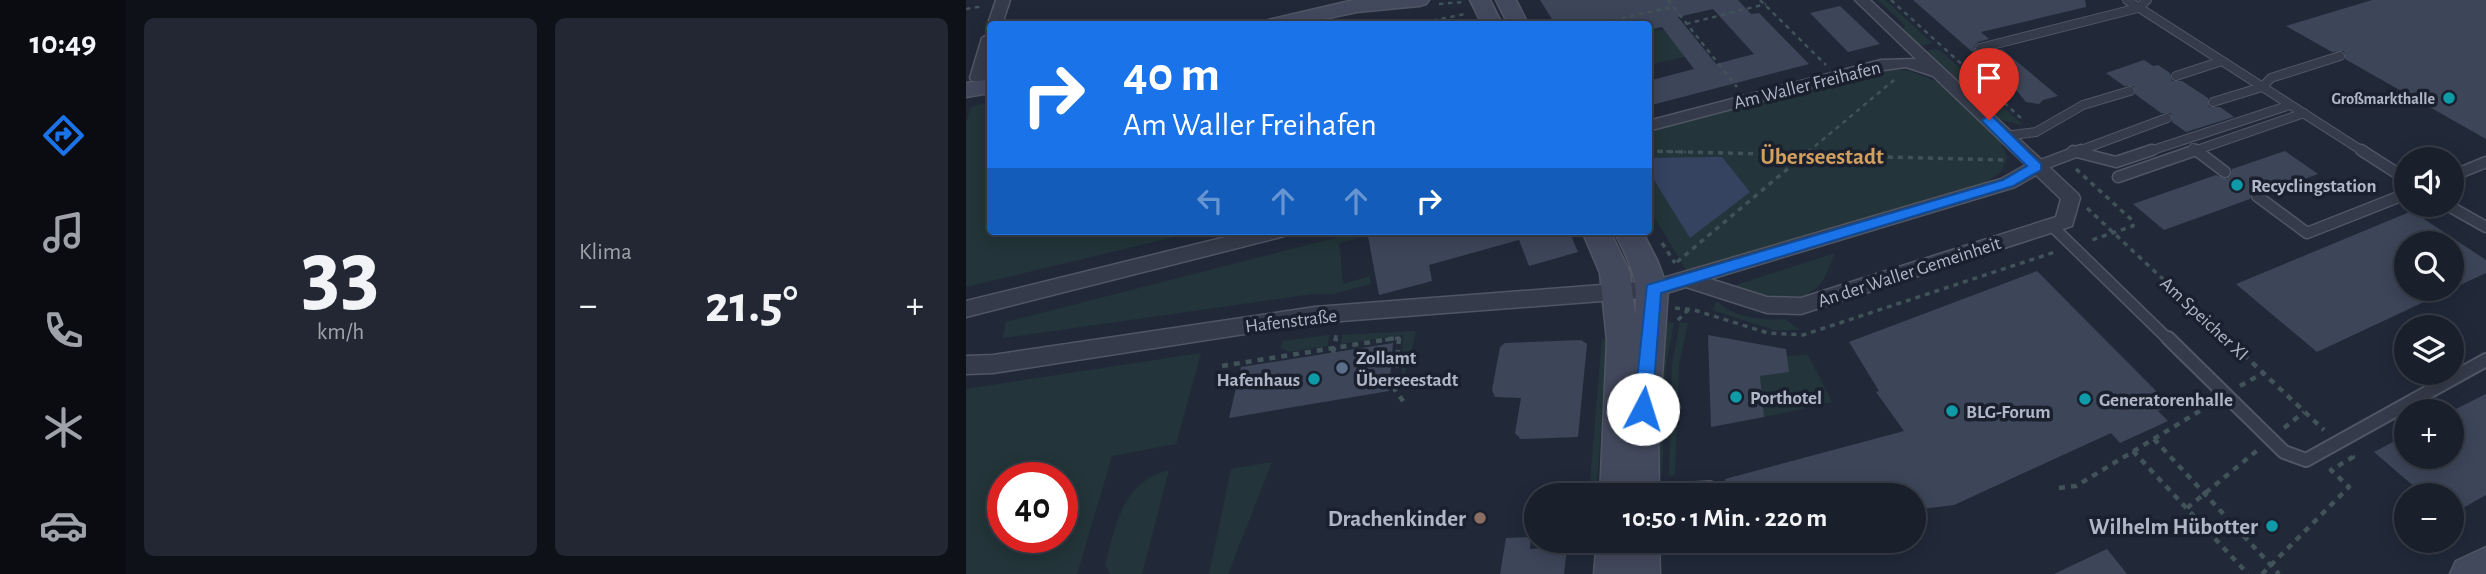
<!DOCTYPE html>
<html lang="de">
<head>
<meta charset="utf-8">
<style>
  body { margin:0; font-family:"Alegreya Sans",sans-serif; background:#222733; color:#f1f3f6; height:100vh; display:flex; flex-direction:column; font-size:26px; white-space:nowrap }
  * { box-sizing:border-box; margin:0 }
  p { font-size:23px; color:#9fa2a9 }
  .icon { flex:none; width:38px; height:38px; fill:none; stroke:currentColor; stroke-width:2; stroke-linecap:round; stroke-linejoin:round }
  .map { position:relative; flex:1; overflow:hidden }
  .drawer { display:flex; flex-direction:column; gap:18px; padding:18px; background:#0e1118; width:840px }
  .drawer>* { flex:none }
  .hud { position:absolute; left:21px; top:21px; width:665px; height:214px; border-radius:7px; box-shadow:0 4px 18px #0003,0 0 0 2px #373d47; background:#1a73e8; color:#fff; overflow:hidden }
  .fabs { position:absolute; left:1428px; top:147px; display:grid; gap:14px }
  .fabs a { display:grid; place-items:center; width:70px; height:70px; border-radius:50%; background:#191f2b; box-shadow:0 4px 18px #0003,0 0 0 2px #373d47; font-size:35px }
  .speed { position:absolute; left:21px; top:462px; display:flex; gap:14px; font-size:35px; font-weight:700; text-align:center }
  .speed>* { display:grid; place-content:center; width:91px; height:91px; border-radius:50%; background:#191f2b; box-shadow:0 4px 18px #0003,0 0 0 2px #373d47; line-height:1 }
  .speed .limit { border:10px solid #d22; background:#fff; color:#111 }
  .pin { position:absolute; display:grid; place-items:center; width:60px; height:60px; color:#fff; margin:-72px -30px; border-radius:50% 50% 50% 0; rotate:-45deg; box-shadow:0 0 7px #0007 }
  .pin .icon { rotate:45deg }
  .me { position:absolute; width:77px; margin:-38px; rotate:5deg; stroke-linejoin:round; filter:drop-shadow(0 0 5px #0008) }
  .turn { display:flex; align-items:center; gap:24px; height:147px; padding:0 21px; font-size:32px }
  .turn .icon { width:91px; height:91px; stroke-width:2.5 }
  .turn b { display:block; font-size:49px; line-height:60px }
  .lanes { display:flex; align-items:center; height:66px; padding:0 21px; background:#0003; justify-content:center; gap:35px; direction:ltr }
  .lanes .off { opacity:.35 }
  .big { font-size:52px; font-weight:600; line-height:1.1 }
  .drawer .widget { flex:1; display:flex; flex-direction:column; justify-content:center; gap:10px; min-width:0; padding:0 24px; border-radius:10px; background:#222733 }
  .drawer .dial { align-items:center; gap:0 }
  .dial b { font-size:91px; line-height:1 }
  .heat { display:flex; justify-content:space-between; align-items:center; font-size:38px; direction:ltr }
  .drawer .tiles { flex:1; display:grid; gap:18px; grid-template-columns:repeat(2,1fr) }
  .trip { position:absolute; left:558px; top:483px; width:402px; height:70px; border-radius:35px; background:#191f2b; box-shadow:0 4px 18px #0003,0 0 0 2px #373d47; font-weight:600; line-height:70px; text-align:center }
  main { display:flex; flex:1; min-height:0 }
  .dock { display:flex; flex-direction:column; width:126px; justify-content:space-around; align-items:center; background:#0a0c11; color:#9fa2a9 }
  .dock .icon { width:49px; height:49px }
  .dock .active { color:#1a73e8 }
  .dock b { font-size:32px; color:#f1f3f6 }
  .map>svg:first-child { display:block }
  .green { fill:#23353a; fill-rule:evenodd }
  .water { fill:#354260 }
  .building { fill:#3d4659; fill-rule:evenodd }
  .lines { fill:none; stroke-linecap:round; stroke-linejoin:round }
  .lane-far2-casing { stroke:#505664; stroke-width:10 }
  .lane-far1-casing { stroke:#505664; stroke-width:13 }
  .lane-casing { stroke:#505664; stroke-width:16 }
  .street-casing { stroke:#505664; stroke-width:3 }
  .secondary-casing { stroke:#505664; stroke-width:3 }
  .path-far2 { stroke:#415258; stroke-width:2.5; stroke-dasharray:4.5 4.5; stroke-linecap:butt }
  .path-far1 { stroke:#415258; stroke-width:3.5; stroke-dasharray:5 5; stroke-linecap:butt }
  .path { stroke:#415258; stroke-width:4.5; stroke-dasharray:6 6; stroke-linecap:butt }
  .lane-far2 { stroke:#353b4a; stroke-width:8 }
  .lane-far1 { stroke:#353b4a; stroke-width:10 }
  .lane { stroke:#353b4a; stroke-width:12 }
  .street { fill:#353b4a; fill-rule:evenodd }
  .secondary { fill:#43495d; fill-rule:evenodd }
  .route { fill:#1a73e8; stroke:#114b97; stroke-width:2 }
  .culture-dot { fill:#0f9aa8; stroke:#1a202e; stroke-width:2.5 }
  .service-dot { fill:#5c6f8a; stroke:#1a202e; stroke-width:2.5 }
  .education-dot { fill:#8d6e63; stroke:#1a202e; stroke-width:2.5 }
  .labels { text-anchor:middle; stroke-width:7; stroke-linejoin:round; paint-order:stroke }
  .far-poi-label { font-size:16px; font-weight:bold; fill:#b0b6c6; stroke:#1a202e; text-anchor:end }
  .street-label { font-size:19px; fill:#b0b6c6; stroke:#1a202e }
  .poi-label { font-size:19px; font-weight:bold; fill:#b0b6c6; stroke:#1a202e; text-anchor:start }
  .quarter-label { font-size:23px; font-weight:bold; fill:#d39f5e; stroke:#1a202e }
  .near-poi-label { font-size:23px; font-weight:bold; fill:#b0b6c6; stroke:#1a202e; text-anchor:end }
</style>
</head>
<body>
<main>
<nav class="dock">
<b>10:49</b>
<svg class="icon active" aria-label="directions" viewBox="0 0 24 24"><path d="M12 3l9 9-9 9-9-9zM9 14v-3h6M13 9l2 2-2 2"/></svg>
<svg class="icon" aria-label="music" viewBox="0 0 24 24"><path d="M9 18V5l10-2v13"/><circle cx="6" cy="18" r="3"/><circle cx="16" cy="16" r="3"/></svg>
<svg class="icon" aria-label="phone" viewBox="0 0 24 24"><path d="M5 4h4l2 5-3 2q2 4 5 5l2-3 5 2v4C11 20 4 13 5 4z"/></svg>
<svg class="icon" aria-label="climate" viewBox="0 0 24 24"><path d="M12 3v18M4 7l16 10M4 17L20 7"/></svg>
<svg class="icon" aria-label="car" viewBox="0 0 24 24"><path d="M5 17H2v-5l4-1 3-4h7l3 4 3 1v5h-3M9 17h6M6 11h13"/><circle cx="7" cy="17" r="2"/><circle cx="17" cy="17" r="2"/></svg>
</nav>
<section class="drawer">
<div class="tiles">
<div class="widget dial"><b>33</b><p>km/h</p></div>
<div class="widget"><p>Klima</p>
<div class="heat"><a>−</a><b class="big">21.5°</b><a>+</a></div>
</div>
</div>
</section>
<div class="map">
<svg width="1520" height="574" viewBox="0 0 1520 574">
  <rect width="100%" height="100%" fill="#212939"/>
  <g class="green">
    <polygon points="912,0 919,0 966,43 954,46 937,30 939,25"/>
    <polygon points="718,25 740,52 683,65 682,33"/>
    <polygon points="969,49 975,51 1057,125 1034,120 959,51"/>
    <polygon points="920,69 944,71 975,83 1034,140 1041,158 1035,172 1020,182 720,270 683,208 683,132"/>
    <polygon points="24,102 24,231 233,231 0,287 0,123 5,107"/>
    <polygon points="396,231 397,237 373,243 377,284 404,276 405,284 366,294 347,294 37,338 40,322"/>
    <path d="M869,253c-5,10 -8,23 -15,31 -24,27 -61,11 -90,3z"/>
    <path d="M751,301c16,17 47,20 68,18l15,11h-26l-62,-20z"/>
    <polygon points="700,322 708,323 700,364 696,475 688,469 693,363"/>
    <polygon points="714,322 722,323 713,365 709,475 703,476 706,364"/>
    <polygon points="448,331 450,333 435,389 437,335 375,344 376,335"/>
    <polygon points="363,335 362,346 323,352 315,348 316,341"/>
    <polygon points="636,339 642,339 630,495 623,495"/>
    <path d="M235,353l-25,91 -64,12 -35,118h-111v-185zM37,478h59v59h-59z"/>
    <polygon points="842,355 866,402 798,417 794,376 822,372 821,356"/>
    <polygon points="306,462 262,574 243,574 265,469"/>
    <path d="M203,470l-27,104h-32l-5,-9c11,-40 17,-83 64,-95z"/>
  </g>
  <polygon class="water" points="744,157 756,157 784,192 724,238 683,172 683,158"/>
  <g class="building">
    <path d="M574,0h198l13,14 8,-1 50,51 -161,42v-25l46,-12 -32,-42 -14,3v-6h-93zM747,9l41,45 -38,10 -38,-47z"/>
    <polygon points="947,0 1119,0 1120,7 1015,32 1023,39 1012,42 1008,47 1013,54 1036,49 1092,96 1077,100 1073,104 1060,102 1052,92"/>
    <polygon points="1406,0 1520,0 1520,139 1379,59 1378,51 1366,52 1320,26"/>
    <polygon points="874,6 914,44 882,52 844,13"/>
    <polygon points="1178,60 1187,66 1192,65 1204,73 1206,81 1216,81 1242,98 1243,107 1254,107 1268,117 1220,132 1206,122 1205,113 1195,113 1169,94 1168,86 1158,86 1140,73"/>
    <polygon points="1319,151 1352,174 1299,193 1289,189 1285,192 1284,199 1198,230 1167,204 1250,175 1261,179 1265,176 1266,169"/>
    <path d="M1446,211l74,49v13l-169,79 -81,-68zM1440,243h46v46h-46z"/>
    <polygon points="401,231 603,231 612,252 563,266 553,240 463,265 466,281 413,295"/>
    <polygon points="1071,271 1204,405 1192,411 1202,421 1154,443 1145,433 988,505 948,510 948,495 764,495 759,479 938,431 910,392 913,391 883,342"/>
    <polygon points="742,335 820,349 823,372 794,376 798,417 745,427"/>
    <polygon points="615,340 621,344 612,437 555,439 549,433 555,398 529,397 526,390 534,347 539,343"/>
    <polygon points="427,343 423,391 263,418 275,367"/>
    <polygon points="1520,394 1520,495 1486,514 1486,495 1458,495 1408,452 1440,435 1440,457 1486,457 1486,411"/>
    <polygon points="565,537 564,549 601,547 598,574 534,574 540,538"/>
    <polygon points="1141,549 1161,574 1088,574"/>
  </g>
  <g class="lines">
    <defs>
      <g id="lane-far2">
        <polyline points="1161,0 1398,152"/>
        <polyline points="1014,48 1172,8 1181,0"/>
        <polyline points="1210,76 1256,61"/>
        <polyline points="1247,102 1296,87 1305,78 1374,56"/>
        <polyline points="1039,136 1070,132 1117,105 1164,91"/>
        <polyline points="1227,148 1232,152"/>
        <polyline points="1107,151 1111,152"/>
        <polyline points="1110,152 1201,118"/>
        <polyline points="1181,152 1324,105"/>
        <polyline points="1225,152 1338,113"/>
      </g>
      <g id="lane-far1">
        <polyline points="1230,150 1259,172"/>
        <polyline points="1395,150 1440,179"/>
        <polyline points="1107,151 1150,162 1186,150"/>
        <polyline points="1070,167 1115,150"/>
        <polyline points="1486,176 1520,162"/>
        <polyline points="1152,177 1230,150"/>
        <polyline points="1291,196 1341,233 1440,194"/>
        <polyline points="1481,205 1520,227"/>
        <polyline points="1085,225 1203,340"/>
      </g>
      <g id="lane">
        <polyline points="1202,338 1318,452 1340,460 1520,360"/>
        <polyline points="680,492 744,488"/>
      </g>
      <g id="street">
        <polygon points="30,0 44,0 36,24 24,24 24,27 22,24"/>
        <path d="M889,0h15l208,194 2,4 -8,28 -271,88 -34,-1 -81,-26 -33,10 -338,26 -322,50 -27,1v-18l27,-1 322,-48 338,-26 348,-102 25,-14 -93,-89 -27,-9 -30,4 -228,60v-10l233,-61 35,-1zM1070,175l25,24 -5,18 -255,81 -34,-1 -57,-18 305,-92z"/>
        <path d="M24,33c1,16 2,34 -6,48h-12l-2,-3 12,-40z"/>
        <polygon points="284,231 321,231 318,236 311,238 0,317 0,301"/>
      </g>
      <g id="secondary">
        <polygon points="388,0 463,0 460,4 453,6 391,12 334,24 298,24 302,20"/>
        <polygon points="504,0 524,0 536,24 516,24"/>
        <polygon points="530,0 550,0 562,24 542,24"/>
        <polygon points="24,79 24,93 0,97 0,83"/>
        <path d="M616,231h28l20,42 5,43c4,-38 -4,-51 -21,-85h28l15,29 11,29 -10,146 1,60h-59l7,-154 -7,-68z"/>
        <polygon points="631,541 693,541 694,574 628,574"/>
        <polygon points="1520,547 1520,574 1484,574 1490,561"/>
      </g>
    </defs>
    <use href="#lane-far2" class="lane-far2-casing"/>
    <use href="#lane-far1" class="lane-far1-casing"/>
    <use href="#lane" class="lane-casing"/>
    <use href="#street" class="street-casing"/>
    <use href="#secondary" class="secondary-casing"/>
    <g class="path-far2">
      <polyline points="702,0 771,87"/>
      <polyline points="794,0 860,65"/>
      <polyline points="925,0 1056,119"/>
      <polyline points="473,4 497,2"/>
      <polyline points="0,9 17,6"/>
      <polyline points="271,24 291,20"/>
      <polyline points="449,24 499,14"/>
      <polyline points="629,24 706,7"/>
      <polyline points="720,24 800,4"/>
      <polyline points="682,151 720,152"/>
      <polyline points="842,152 928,80"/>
    </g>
    <g class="path-far1">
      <polyline points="682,151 1037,160"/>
      <polyline points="1110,169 1167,221 1167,226 1123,241"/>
      <polyline points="1121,208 1262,340"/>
      <polyline points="682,219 687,227"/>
      <polyline points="696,243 709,263"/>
      <polyline points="711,262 844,150"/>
      <polyline points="709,308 728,310 802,333 837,335 1089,252"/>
      <polyline points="712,320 724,308"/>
      <polyline points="369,340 371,332"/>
      <polyline points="419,340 433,338 433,340"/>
    </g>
    <g class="path">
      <polyline points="433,338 429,390 440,405"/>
      <polyline points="1260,338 1358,430"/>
      <polyline points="367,353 370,338"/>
      <polyline points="256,366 430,338"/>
      <polyline points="1274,386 1297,373"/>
      <polyline points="1318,428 1338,412"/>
      <polyline points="1188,439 1313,574"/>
      <polyline points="1167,451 1282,574"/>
      <polyline points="1093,488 1110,486 1247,403"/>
      <polyline points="1221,508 1293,449"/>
      <polyline points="1296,574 1383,487 1365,470 1387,457 1384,455"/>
    </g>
    <use href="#lane-far2" class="lane-far2"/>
    <use href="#lane-far1" class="lane-far1"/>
    <use href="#lane" class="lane"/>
    <use href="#street" class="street"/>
    <use href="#secondary" class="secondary"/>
  </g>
  <polygon class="route" points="1023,116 1027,117 1075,164 1075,170 1047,186 695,293 686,409 684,414 677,416 671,414 668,409 681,285 1037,180 1061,166 1018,123 1016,120"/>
  <g class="culture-dot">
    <circle cx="1483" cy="98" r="7"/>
    <circle cx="1271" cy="185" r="7"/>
    <circle cx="348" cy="379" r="7"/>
    <circle cx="770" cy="397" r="7"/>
    <circle cx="1119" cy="399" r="7"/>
    <circle cx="986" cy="411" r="7"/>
    <circle cx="1306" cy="526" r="7"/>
  </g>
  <circle class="service-dot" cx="376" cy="368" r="7"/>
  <circle class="education-dot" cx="514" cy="518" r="7"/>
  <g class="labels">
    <g class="far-poi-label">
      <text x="1469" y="104">Großmarkthalle</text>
    </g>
    <g class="street-label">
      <text transform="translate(841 84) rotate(-14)" y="7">Am Waller Freihafen</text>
      <text transform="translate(943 271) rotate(-18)" y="7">An der Waller Gemeinheit</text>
      <text transform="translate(1239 318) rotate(43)" y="7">Am Speicher XI</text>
      <text transform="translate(325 320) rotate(-7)" y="7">Hafenstraße</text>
    </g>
    <g class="poi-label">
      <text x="1285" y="192">Recyclingstation</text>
      <text x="390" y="364">Zollamt<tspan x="390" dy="22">Überseestadt</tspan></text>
      <text x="334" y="386" text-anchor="end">Hafenhaus</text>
      <text x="784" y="404">Porthotel</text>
      <text x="1133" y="406">Generatorenhalle</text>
      <text x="1000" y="418">BLG-Forum</text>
    </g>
    <g class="quarter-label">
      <text x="856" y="164">Überseestadt</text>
    </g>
    <g class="near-poi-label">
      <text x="500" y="526">Drachenkinder</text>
      <text x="1292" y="534">Wilhelm Hübotter</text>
    </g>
  </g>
</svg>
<div class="fabs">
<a><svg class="icon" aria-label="sound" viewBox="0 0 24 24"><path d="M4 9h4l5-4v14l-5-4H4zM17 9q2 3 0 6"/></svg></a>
<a><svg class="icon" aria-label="search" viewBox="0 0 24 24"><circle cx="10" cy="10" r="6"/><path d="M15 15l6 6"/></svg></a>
<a><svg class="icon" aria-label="layers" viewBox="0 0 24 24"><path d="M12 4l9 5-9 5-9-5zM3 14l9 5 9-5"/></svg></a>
<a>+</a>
<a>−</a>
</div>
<div class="speed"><div class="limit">40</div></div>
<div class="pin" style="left:1023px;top:120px;background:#d93025"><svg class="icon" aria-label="arrive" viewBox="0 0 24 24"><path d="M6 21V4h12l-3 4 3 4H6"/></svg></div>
<svg class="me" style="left:677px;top:409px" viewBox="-20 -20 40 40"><circle r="19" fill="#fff"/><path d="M0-13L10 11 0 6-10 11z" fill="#1a73e8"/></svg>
<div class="trip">10:50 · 1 Min. · 220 m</div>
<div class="hud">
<div class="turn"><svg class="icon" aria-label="right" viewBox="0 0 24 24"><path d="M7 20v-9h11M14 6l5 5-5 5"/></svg><div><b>40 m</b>Am Waller Freihafen</div></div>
<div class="lanes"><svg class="icon off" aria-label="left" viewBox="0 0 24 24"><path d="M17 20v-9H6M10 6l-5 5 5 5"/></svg><svg class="icon off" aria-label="ahead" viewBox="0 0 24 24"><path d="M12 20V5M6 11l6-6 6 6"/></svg><svg class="icon off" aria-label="ahead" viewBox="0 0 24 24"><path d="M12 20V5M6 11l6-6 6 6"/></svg><svg class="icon" aria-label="right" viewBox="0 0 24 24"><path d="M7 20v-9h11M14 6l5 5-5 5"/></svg></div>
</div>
</div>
</main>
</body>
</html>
